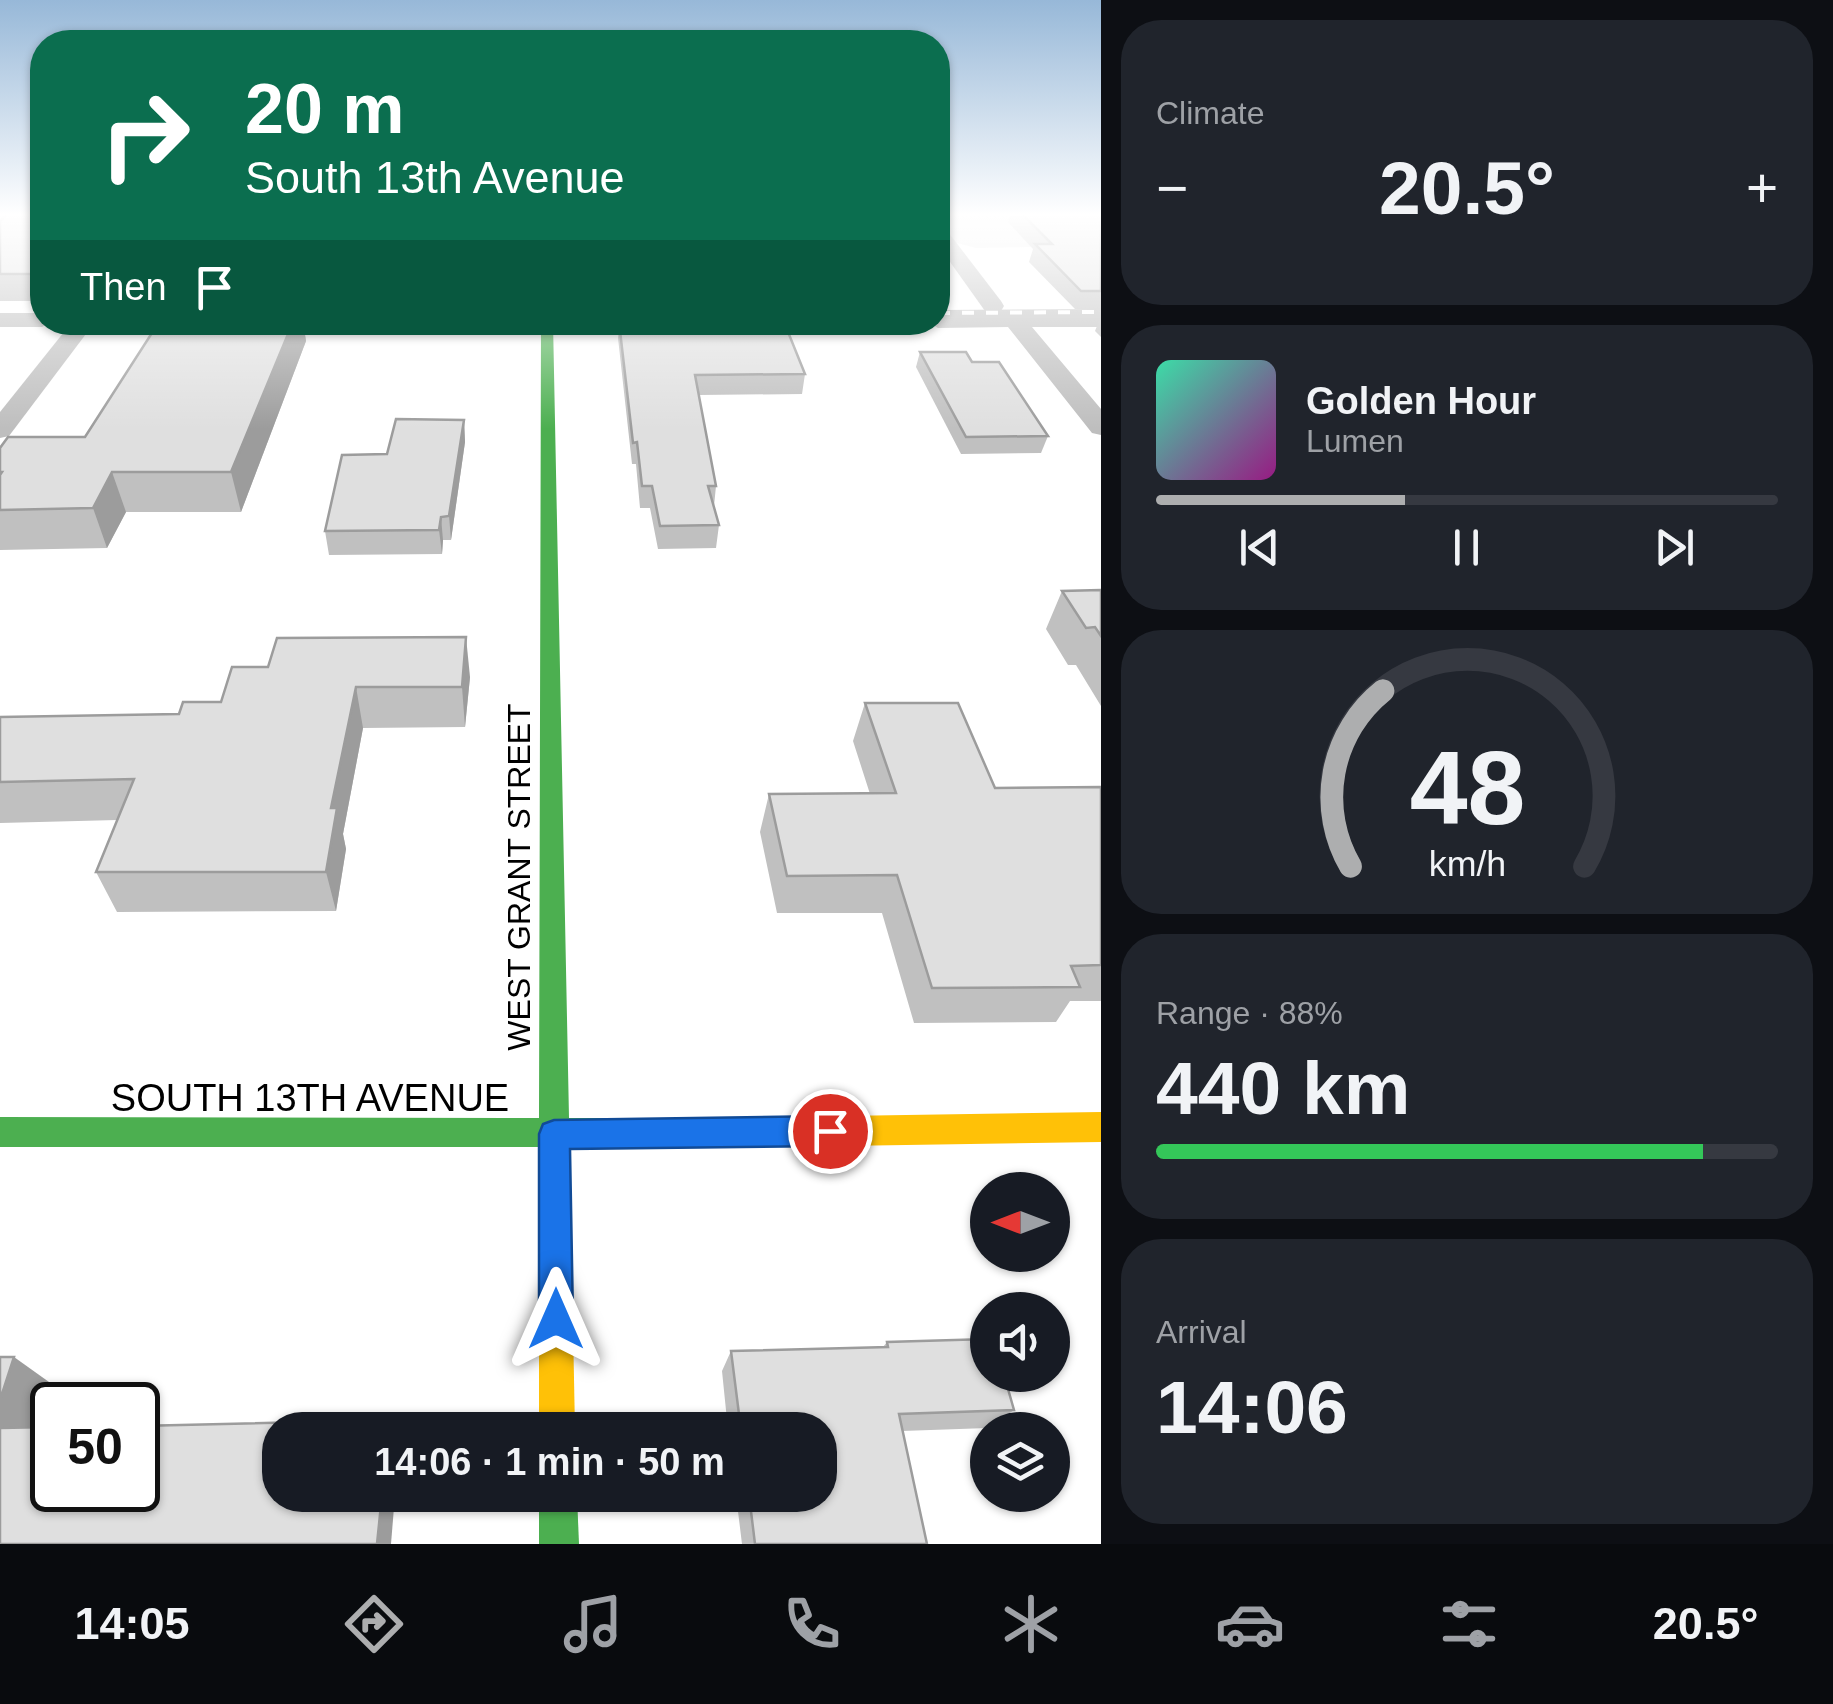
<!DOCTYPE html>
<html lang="en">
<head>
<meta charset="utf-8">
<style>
  body { margin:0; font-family:Arial,sans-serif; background:#20242c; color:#f1f3f6; height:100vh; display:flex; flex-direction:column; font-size:38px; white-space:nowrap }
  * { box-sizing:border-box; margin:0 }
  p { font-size:32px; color:#9ea1a6 }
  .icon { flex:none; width:55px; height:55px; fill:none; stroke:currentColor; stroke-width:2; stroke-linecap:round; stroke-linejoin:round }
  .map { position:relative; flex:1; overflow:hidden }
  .panel { display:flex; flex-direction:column; gap:20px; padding:20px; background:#0d0f14; width:732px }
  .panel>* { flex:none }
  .banner { position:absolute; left:30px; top:30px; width:920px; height:305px; border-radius:40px; box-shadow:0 2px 8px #0004; background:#0b6e4f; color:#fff; overflow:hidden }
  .needle { width:65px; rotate:270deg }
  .buttons { position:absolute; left:970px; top:1172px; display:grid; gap:20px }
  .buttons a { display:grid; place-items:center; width:100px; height:100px; border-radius:50%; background:#171b24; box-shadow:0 2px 8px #0004; font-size:50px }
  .speed { position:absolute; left:30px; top:1382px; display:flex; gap:20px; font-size:50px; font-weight:700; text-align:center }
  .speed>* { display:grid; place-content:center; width:130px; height:130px; border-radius:50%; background:#171b24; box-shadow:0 2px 8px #0004; line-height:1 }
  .speed .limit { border:5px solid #111; border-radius:15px; background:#fff; color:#111 }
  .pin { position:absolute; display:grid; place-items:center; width:85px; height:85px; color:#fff; margin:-42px; border:5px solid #fff; border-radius:50%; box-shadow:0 2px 10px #0007 }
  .me { position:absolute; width:110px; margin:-55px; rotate:0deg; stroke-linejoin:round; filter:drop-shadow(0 0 8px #0008) }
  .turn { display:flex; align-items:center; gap:35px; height:210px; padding:0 50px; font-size:45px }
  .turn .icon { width:130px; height:130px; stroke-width:2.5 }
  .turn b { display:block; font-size:70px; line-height:85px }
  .then { display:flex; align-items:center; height:95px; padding:0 50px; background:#0003; gap:20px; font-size:38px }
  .big { font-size:75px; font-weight:700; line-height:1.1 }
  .panel .widget { flex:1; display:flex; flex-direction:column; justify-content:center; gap:15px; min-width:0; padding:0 35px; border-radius:40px; background:#20242c }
  .panel .dial { align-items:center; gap:0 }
  .dial svg { height:260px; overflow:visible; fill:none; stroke:#363941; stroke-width:7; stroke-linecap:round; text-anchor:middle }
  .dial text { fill:#f1f3f6; stroke:none }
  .song { display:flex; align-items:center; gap:30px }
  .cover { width:120px; height:120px; border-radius:15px; background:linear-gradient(135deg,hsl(160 70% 55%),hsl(310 70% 35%)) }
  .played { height:10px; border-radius:5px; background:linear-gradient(90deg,#adaeaf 40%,#363941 40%) }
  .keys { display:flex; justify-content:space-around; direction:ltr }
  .heat { display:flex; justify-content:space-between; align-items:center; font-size:55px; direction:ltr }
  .charge { height:15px; border-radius:8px; background:linear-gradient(90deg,#34c759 88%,#363941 0) }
  .trip { position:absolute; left:262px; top:1412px; width:575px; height:100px; border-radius:40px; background:#171b24; box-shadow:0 2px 8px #0004; font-weight:700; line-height:100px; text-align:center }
  .menu { display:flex; height:160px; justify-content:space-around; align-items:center; background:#090b0e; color:#9ea1a6 }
  .menu .icon { width:70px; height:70px }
  .menu .selected { color:#adaeaf }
  .menu b { font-size:45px; color:#f1f3f6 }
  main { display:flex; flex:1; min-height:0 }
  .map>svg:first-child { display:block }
  .green { fill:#ececec }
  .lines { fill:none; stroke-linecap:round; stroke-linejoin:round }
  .street { fill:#bebebe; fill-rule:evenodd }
  .fast { fill:#4caf50; fill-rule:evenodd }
  .slow { fill:#ffc107; fill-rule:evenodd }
  .jam { fill:#c62828; fill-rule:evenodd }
  .rail-casing { stroke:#bebebe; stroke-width:6 }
  .rail { stroke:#fff; stroke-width:4; stroke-dasharray:12; stroke-linecap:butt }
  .wall { fill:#c0c0c0 }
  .shaded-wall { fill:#9c9c9c }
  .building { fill:#dfdfdf; stroke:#9c9c9c; stroke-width:2.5 }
  .route { fill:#1a73e8; stroke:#114b97; stroke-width:2.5 }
  .labels { text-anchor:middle; stroke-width:9; stroke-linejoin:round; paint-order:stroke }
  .street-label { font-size:32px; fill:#000; stroke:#fff }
  .near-street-label { font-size:38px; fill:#000; stroke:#fff }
</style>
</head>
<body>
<main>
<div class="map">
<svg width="1101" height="1544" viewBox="0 0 1101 1544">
  <rect width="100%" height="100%" fill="#fff"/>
  <polygon class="green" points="938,213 1098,213 1101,218 1007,221 1034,247 976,248 938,238"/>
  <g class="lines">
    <g class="street">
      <polygon points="938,226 945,228 1001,301 1004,306 1001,311 985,311 938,245"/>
      <polygon points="0,313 42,313 42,322 52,322 42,327 0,327"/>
      <polygon points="1101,313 1101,327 1032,327 1101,409 1101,435 1092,433 1008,327 938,328 928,322 938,322 938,314"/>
      <polygon points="72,322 95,322 9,436 0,438 0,412"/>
    </g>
    <g class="fast">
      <polygon points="541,322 553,322 569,1118 708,1118 719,1123 723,1133 719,1143 708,1148 570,1147 571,1224 566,1235 555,1240 544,1235 539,1224 539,1147 0,1147 0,1117 539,1118"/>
      <polygon points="539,1495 577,1495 579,1544 539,1544"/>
    </g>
    <g class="slow">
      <polygon points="1101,1112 1101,1142 708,1148 697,1143 693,1133 697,1123 708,1118"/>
      <polygon points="555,1208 566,1213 571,1224 575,1430 539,1430 539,1224 544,1213"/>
    </g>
    <polygon class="jam" points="369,322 690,322 684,326 375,326"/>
    <defs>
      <g id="rail">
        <polyline points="0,220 5,213"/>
        <polyline points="938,313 1101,312"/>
      </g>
    </defs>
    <use href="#rail" class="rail-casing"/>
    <use href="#rail" class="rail"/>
  </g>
  <g class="wall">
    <polygon points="42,213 42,301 0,301 0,221"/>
    <polygon points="1011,213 1101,213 1101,310 1075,309 1029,262 1033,249 1008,222"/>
    <polygon points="1101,316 1101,337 1095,331"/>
    <polygon points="159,322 303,322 306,341 241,512 126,512 107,548 0,550 0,448 85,437"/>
    <polygon points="619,322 805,374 802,394 699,395 716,486 714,506 719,525 716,548 658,549 650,508 640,508 636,464 632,464 618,338"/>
    <polygon points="920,352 972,362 1048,436 1041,453 961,454 916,367"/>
    <polygon points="464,420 465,442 451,540 443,540 442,554 329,555 325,531 387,454"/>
    <polygon points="1101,590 1101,706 1076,665 1068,665 1046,629 1062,591"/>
    <polygon points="232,667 470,677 465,727 363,728 343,834 346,849 336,911 117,912 96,872 117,820 0,823 0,717 179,714 221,702"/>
    <polygon points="865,703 995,788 1101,787 1101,1001 1070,1001 1056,1022 914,1023 882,913 777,913 760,832 769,794 870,794 853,741"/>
    <polygon points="887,1342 1014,1410 988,1428 902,1431 927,1544 742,1544 736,1495 820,1495 820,1430 728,1430 722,1371 731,1351 883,1347"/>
  </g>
  <g class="shaded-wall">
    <polygon points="293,322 303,322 306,341 241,512 231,472"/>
    <polygon points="464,420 465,442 451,540 449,516"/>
    <polygon points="112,472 126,512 107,548 93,508"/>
    <polygon points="441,517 443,540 442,554 439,530"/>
    <polygon points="466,637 470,677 465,727 462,687"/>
    <polygon points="356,687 363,728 343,834 346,849 336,911 326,872 331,808"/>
    <polygon points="14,1357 49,1382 29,1450 0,1434 0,1400"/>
    <polygon points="382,1495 395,1495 391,1544 377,1544"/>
  </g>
  <g class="building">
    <polygon points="8,213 42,213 42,274 0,274 0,221"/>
    <polygon points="1021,213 1101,213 1101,291 1081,291 1035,244 1052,244"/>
    <polygon points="159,322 293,322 231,472 112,472 93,508 0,510 0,475 2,472 0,472 0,448 8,437 85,437"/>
    <polygon points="619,322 784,322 805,374 695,375 716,486 708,486 719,525 660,526 652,486 642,486 637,442 633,443"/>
    <polygon points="920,352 966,352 972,362 999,362 1048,436 966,437"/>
    <polygon points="396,419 464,420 449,516 441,517 439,530 325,531 342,455 387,454"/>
    <polygon points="1101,590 1101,636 1095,627 1086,628 1062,591"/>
    <polygon points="466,637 462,687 356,687 331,808 337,808 326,872 96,872 134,779 0,782 0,717 179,714 183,702 221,702 232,667 268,667 277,638"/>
    <polygon points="865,703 958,703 995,788 1101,787 1101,965 1071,966 1080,987 932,988 897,875 787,876 769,794 896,793"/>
    <polygon points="988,1339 988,1375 1004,1375 1014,1410 899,1414 927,1544 755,1544 749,1495 820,1495 820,1430 741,1430 731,1351 888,1347 887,1342"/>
    <polygon points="0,1357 14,1357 0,1400"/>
    <polygon points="388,1420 387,1430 280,1430 280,1495 382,1495 377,1544 0,1544 0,1428 52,1427 52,1490 138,1490 138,1426"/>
  </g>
  <linearGradient id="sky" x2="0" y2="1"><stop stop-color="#97b8d8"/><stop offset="0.5" stop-color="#fff"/><stop offset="1" stop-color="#fff" stop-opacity="0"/></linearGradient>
  <rect width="1101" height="429" fill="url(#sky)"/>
  <polygon class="route" points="830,1116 841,1120 846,1131 841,1141 830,1146 570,1149 573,1319 568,1332 556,1337 544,1332 539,1319 539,1134 543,1124 554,1120"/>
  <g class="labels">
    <g class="street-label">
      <text transform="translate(519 877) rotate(-90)" y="11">WEST GRANT STREET</text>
    </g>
    <g class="near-street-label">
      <text x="310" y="1111">SOUTH 13TH AVENUE</text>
    </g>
  </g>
</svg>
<div class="buttons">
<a><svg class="needle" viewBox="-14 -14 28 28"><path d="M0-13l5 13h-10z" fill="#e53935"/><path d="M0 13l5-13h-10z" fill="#9ea1a6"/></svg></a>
<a><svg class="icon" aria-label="sound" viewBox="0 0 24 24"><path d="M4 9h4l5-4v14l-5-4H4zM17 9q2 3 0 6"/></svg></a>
<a><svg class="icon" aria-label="layers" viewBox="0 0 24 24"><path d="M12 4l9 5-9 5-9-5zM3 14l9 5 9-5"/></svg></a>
</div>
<div class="speed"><div class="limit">50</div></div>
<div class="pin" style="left:830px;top:1131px;background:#d93025"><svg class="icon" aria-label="arrive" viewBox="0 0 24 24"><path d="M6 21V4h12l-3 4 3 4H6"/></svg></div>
<svg class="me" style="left:556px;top:1319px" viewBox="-20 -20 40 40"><path d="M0-17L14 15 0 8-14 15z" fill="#1a73e8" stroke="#fff" stroke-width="4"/></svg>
<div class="trip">14:06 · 1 min · 50 m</div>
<div class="banner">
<div class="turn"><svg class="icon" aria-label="right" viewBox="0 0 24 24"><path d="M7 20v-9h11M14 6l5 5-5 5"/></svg><div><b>20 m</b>South 13th Avenue</div></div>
<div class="then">Then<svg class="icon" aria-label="arrive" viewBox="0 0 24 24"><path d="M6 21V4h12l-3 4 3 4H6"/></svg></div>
</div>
</div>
<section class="panel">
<div class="widget"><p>Climate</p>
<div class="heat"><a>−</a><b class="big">20.5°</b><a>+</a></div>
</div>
<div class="widget">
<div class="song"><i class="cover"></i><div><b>Golden Hour</b><p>Lumen</p></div></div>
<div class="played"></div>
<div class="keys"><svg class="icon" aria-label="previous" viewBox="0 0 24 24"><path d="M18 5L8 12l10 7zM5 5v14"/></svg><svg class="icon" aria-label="pause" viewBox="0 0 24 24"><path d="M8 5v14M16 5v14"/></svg><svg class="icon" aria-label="next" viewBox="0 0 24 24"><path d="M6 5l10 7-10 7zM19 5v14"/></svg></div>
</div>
<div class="widget dial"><svg viewBox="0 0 100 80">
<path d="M14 69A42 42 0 1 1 86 69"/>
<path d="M14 69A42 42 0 0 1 24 15" stroke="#adaeaf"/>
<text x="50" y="56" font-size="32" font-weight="700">48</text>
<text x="50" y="72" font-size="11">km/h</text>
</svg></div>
<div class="widget"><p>Range · 88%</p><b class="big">440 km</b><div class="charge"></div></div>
<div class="widget"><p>Arrival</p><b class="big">14:06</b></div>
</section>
</main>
<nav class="menu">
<b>14:05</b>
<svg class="icon selected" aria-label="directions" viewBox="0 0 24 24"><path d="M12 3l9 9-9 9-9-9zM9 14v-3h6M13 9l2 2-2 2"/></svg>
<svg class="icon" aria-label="music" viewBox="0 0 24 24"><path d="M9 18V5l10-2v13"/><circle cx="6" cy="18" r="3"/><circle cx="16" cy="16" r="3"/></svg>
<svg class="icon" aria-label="phone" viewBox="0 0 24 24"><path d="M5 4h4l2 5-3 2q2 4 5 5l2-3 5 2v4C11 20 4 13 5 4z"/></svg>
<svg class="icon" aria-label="climate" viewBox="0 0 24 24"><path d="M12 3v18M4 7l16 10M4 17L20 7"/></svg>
<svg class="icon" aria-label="car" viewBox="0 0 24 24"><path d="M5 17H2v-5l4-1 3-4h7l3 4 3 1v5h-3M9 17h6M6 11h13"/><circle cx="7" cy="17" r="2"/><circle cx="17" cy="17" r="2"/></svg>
<svg class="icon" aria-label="filters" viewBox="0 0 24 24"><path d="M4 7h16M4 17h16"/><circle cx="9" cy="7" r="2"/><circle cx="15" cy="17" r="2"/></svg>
<b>20.5°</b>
</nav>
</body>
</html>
